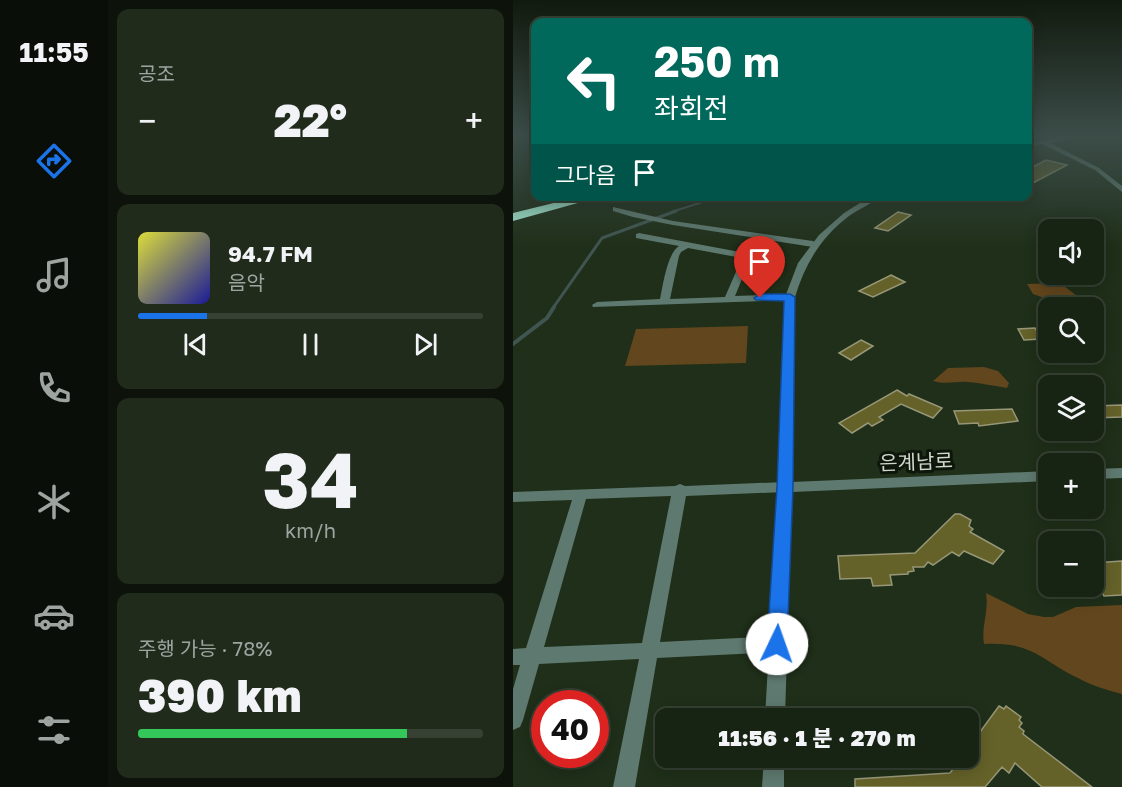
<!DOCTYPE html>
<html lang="ko">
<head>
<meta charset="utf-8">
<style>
  body { margin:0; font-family:"Golos Text","Noto Sans KR",sans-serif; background:#202b1c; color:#f1f3f6; height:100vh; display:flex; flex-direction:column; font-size:22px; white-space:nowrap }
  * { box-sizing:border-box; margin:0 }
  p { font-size:20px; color:#9ea4a0 }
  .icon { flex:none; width:33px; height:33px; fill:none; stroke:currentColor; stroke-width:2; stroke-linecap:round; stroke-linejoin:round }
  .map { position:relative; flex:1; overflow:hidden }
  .side { display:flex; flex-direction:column; gap:9px; padding:9px; background:#0d130a; width:405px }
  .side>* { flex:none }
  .top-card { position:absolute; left:18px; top:18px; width:501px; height:183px; border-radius:12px; box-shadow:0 3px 15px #0003,0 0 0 2px #364033; background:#00695c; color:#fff; overflow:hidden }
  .controls { position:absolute; left:525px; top:219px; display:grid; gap:12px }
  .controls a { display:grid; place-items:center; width:66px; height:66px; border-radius:12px; background:#172313; box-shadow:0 3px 15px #0003,0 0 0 2px #364033; font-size:30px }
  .speed { position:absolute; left:18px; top:690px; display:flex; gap:12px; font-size:30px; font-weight:700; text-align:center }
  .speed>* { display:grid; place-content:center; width:78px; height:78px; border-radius:50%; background:#172313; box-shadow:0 3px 15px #0003,0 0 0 2px #364033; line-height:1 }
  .speed .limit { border:9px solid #d22; background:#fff; color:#111 }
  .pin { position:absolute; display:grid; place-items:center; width:51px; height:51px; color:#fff; margin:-62px -26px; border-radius:50% 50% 50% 0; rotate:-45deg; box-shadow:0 0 6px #0007 }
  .pin .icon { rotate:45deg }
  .me { position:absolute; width:66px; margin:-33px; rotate:3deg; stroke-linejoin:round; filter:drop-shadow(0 0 4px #0008) }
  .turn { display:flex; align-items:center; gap:21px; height:126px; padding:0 24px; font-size:27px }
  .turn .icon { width:78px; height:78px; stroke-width:2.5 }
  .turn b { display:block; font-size:42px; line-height:51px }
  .then { display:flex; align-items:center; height:57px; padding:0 24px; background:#0003; gap:12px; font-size:22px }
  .big { font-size:45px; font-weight:800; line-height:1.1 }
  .side .tile { flex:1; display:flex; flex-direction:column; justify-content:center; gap:9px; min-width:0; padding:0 21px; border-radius:12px; background:#202b1c }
  .side .dial { align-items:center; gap:0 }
  .dial b { font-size:78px; line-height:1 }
  .song { display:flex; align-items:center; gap:18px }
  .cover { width:72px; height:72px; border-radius:9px; background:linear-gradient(135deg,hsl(60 70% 55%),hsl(240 70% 35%)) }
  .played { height:6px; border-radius:3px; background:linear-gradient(90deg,#1a73e8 20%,#364033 20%) }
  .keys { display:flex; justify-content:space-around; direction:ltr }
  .heat { display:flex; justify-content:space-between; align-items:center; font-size:33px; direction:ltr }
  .charge { height:9px; border-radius:4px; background:linear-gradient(90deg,#34c759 78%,#364033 0) }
  .trip { position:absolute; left:142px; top:708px; width:324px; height:60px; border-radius:12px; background:#172313; box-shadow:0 3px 15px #0003,0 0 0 2px #364033; font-weight:800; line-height:60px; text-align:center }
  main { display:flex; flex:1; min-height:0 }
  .menu { display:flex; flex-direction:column; width:108px; justify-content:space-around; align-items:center; background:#090e08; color:#9ea4a0 }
  .menu .icon { width:42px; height:42px }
  .menu .selected { color:#1a73e8 }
  .menu b { font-size:27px; color:#f1f3f6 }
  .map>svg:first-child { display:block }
  .green { fill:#62461d }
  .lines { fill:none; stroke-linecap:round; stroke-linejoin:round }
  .stream-far2 { stroke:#405551; stroke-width:2 }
  .stream-far1 { stroke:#405551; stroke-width:3 }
  .stream { stroke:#405551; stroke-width:4 }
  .building { fill:#646129; stroke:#979778; stroke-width:1.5 }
  .minor { fill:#5e796f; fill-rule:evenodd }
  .tertiary { fill:#5e796f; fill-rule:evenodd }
  .motorway { fill:#a4e9d0; fill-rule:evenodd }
  .route { fill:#1a73e8; stroke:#114b97; stroke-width:1.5 }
  .labels { text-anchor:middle; stroke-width:6; stroke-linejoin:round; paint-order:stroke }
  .street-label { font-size:20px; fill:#cfd9cb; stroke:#0e150b }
</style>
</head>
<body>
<main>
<nav class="menu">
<b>11:55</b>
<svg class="icon selected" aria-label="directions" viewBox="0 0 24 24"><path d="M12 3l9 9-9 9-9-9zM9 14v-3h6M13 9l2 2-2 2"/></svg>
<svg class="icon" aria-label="music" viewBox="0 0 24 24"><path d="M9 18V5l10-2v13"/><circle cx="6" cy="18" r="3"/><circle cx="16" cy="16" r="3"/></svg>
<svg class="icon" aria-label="phone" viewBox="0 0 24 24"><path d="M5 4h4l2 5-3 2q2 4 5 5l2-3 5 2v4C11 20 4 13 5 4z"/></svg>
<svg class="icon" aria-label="climate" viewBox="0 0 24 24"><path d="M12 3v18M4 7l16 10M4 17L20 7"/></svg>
<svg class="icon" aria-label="car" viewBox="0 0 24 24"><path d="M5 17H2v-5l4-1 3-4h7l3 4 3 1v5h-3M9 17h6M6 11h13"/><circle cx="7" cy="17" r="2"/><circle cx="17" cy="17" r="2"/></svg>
<svg class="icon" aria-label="filters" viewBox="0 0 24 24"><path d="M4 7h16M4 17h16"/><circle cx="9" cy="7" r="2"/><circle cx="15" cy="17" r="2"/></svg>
</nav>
<section class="side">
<div class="tile"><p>공조</p>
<div class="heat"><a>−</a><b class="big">22°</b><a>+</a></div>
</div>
<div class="tile">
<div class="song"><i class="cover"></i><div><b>94.7 FM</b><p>음악</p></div></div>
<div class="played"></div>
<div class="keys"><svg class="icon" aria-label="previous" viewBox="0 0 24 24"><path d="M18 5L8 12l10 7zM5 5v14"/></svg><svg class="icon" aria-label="pause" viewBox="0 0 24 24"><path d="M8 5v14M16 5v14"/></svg><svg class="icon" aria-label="next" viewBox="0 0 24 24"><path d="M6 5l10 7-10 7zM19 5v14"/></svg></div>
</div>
<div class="tile dial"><b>34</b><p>km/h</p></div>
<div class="tile"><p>주행 가능 · 78%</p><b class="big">390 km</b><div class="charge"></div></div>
</section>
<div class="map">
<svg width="609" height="787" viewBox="0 0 609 787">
  <rect width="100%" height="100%" fill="#1f2f19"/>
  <g class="green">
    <polygon points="547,283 564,296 563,307 536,308 535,312 531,311 527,304 531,302 531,298 520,294 514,284"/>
    <polygon points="235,326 233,363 112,366 123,329"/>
    <path d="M471,367l14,4 11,12 -2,5c-13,-2 -26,-5 -39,-6 -12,-1 -22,3 -35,-1l15,-13z"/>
    <path d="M473,593l42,21 16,3h9l23,-10 46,-2v89c-15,-4 -30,-8 -44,-16 -39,-19 -44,-36 -94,-34 -3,-17 5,-33 2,-51z"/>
  </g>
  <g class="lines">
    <polyline class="stream-far2" points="158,212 209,196"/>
    <polyline class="stream-far1" points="40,308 89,238 163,211"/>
    <polyline class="stream" points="0,344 34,318 41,307"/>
  </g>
  <g class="building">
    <polygon points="533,160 554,165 520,183 514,182 514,170"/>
    <polygon points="385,212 398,215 375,231 362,228"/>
    <polygon points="378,275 392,282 360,297 346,291"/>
    <polygon points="522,328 528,339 511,340 505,329"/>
    <polygon points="348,340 360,346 338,360 326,353"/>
    <polygon points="384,390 394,396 396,394 429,408 420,418 388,404 366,417 370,420 359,426 355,423 339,433 326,423"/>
    <polygon points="609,405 609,417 580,418 580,406"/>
    <polygon points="499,409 505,421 466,426 465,423 446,424 441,411"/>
    <polygon points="442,514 447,514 458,520 456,526 460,529 457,532 491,551 480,564 451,551 446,556 439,552 420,565 415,562 411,567 400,567 401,571 395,572 395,574 377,575 379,585 360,586 358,578 327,579 325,556 402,553"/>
    <polygon points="609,561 609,595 591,596 586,586 580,587 580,563"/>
    <polygon points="486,706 491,709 493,706 508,717 506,720 509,723 506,727 511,731 510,734 579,787 529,787 502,763 496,773 489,767 472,787 342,787 342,779 437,773 448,758 456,758 456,747"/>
  </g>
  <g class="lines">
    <g class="minor">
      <polygon points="100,207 160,221 300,241 304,244 300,247 160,225 120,217 100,211"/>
      <path d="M126,233l106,20 10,-9h6v4l-10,9 -16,39 55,-2 5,3 -5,3 -197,7 -1,-2 5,-3 63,-3c3,-14 7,-45 19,-53l-43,-8v-4zM175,248l54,10 -17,39 -55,2 9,-43 2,-4z"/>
      <path d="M272,482l5,1 2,4 -2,4 -5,1 -99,4 -26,146 117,-6 6,2 3,6 -3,6 -6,2 -120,6 -22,129h-22l26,-128 -100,5 -16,56 -3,7 -7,3v-41l7,-24h-7v-16l13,-1 46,-148 -59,2v-10l162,-6 5,-2 5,2zM158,496l-29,147 -98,4 42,-148z"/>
    </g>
    <g class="tertiary">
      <polygon points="550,137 563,137 537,143 586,168 609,186 609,192 582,170 529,144 514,147 514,143"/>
      <path d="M358,196h10c-10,8 -22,13 -32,20 -28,21 -44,48 -54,81l-3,185 257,-11v10l-257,11 -7,226h-20l13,-231 7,-190 13,-34 21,-28 25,-22z"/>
      <polygon points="609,468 609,478 580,479 580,469"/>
      <polygon points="251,758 271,758 271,787 249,787"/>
    </g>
    <polygon class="motorway" points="69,196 90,196 0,221 0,213"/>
  </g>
  <linearGradient id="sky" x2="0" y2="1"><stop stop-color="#111a0e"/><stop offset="0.55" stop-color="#3c4d49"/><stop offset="1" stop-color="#3c4d49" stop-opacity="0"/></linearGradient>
  <rect width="609" height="247" fill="url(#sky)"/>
  <polygon class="route" points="247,294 277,294 282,297 280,487 274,644 271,651 264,653 257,651 254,644 264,487 271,301 243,300 241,298"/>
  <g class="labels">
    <g class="street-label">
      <text transform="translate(403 462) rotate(-2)" y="7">은계남로</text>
    </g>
  </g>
</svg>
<div class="controls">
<a><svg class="icon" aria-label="sound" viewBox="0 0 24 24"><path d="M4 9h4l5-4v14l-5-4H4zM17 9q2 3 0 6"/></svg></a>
<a><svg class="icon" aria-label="search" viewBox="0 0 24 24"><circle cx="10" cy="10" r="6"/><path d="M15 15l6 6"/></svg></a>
<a><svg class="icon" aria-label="layers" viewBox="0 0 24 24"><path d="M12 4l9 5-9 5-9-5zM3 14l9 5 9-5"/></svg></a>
<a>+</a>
<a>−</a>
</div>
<div class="speed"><div class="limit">40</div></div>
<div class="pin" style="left:247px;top:298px;background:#d93025"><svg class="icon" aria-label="arrive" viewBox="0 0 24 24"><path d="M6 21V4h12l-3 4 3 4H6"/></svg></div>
<svg class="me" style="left:264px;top:644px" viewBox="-20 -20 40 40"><circle r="19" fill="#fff"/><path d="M0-13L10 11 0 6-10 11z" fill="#1a73e8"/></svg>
<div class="trip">11:56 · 1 분 · 270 m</div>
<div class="top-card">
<div class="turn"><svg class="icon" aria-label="left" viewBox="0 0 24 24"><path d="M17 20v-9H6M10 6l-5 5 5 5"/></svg><div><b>250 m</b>좌회전</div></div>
<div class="then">그다음<svg class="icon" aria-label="arrive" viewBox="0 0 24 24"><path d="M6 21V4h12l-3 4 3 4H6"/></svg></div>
</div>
</div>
</main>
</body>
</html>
